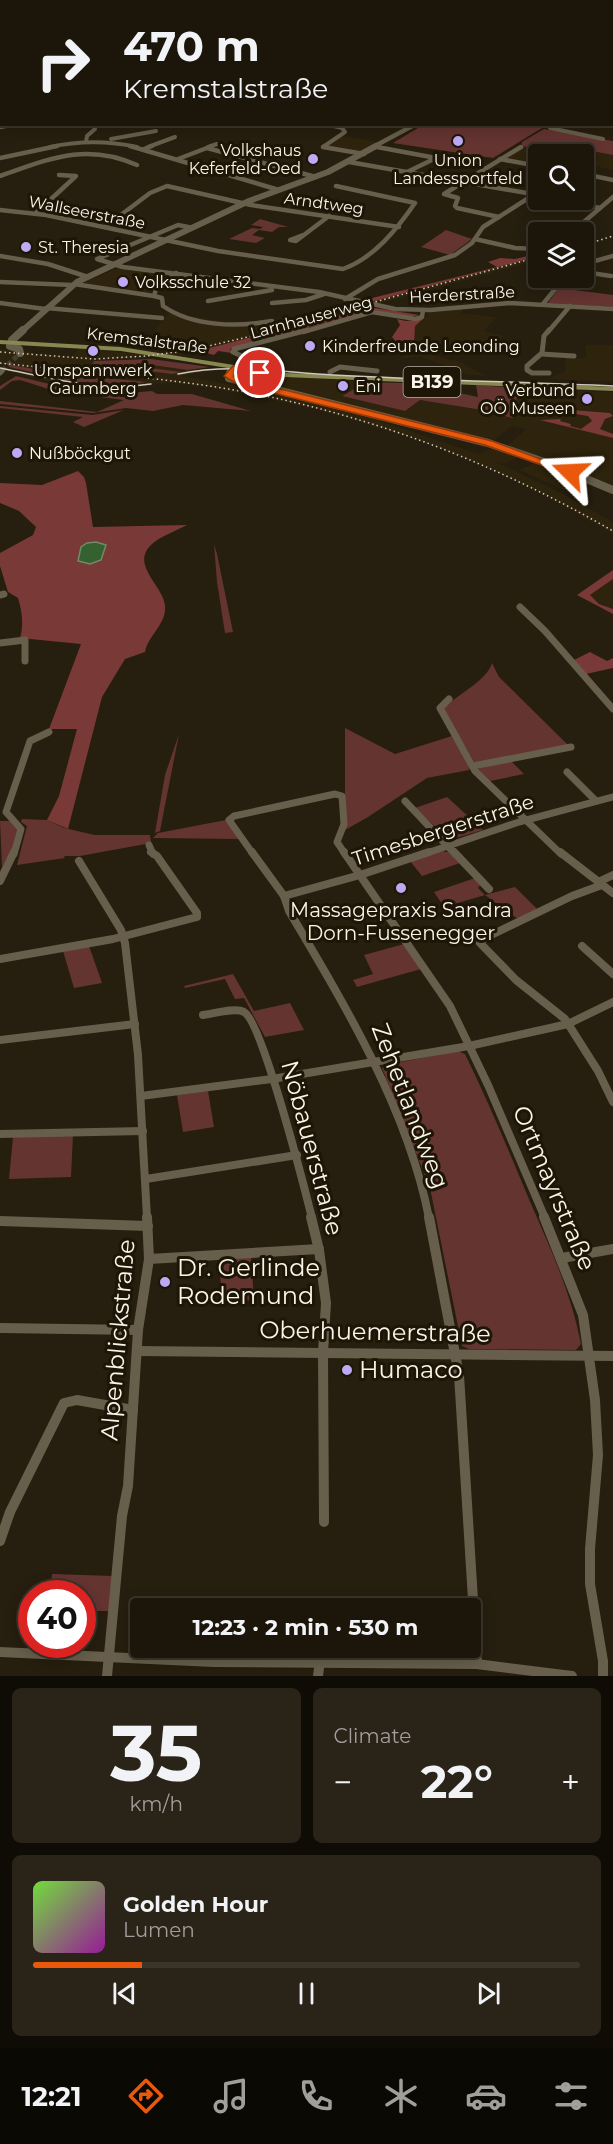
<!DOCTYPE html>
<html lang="en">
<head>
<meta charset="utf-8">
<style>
  body { margin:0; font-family:Montserrat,sans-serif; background:#292318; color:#f1f3f6; height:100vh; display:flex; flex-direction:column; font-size:22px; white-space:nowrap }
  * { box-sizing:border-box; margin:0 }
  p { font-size:20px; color:#a09f9c }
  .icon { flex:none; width:33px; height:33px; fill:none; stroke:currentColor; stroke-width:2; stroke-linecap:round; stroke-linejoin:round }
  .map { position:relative; height:1676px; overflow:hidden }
  .panel { display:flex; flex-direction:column; gap:12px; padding:12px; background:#0f0c06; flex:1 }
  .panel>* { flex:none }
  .hud { position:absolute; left:0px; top:0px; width:614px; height:126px; box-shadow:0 3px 15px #0003,0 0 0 2px #3a352b; background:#1c160a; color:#f1f3f6; overflow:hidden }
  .fabs { position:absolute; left:528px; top:144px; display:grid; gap:12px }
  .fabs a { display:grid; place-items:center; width:66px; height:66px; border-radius:6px; background:#1c160a; box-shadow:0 3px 15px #0003,0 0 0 2px #3a352b; font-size:30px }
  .speed { position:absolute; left:18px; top:1580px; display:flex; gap:12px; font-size:30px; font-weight:700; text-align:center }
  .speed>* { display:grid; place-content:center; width:78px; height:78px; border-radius:50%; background:#1c160a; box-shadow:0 3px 15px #0003,0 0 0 2px #3a352b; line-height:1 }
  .speed .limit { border:9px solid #d22; background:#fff; color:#111 }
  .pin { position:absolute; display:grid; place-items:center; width:51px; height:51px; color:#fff; margin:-26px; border:3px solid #fff; border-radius:50%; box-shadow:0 2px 6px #0007 }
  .me { position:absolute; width:66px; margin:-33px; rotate:291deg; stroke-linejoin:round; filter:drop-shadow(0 0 4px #0008) }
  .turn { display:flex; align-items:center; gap:21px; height:126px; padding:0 24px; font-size:27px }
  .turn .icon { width:78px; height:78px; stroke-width:2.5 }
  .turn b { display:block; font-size:42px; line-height:51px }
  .big { font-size:45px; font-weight:700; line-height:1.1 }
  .panel .widget { flex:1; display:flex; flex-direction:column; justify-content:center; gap:9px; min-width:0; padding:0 21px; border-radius:9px; background:#292318 }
  .panel .dial { align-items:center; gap:0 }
  .dial b { font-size:78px; line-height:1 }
  .song { display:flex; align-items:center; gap:18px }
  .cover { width:72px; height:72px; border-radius:9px; background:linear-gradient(135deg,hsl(100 70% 55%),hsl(300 70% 35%)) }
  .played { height:6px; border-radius:3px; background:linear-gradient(90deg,#ea580c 20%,#3a352b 20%) }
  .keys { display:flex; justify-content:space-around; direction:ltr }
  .heat { display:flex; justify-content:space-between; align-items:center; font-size:33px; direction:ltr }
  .panel .tiles { flex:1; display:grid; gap:12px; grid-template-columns:1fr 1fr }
  .widget:last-child { grid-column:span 2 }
  .trip { position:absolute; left:130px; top:1598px; width:351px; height:60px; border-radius:6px; background:#1c160a; box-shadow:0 3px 15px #0003,0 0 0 2px #3a352b; font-weight:700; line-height:60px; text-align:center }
  .dock { display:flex; height:96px; justify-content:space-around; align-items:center; background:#0b0904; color:#a09f9c }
  .dock .icon { width:42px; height:42px }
  .dock .on { color:#ea580c }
  .dock b { font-size:27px; color:#f1f3f6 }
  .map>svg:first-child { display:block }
  .built { fill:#2e230c }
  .green { fill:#643431 }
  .forest { fill:#793936 }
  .water { fill:#35602f; stroke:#708c67; stroke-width:1.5 }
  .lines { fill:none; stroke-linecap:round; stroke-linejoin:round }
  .street-tunnel { stroke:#463e2f; stroke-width:5; stroke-dasharray:5 3; stroke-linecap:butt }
  .highway-tunnel { stroke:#463e2f; stroke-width:7; stroke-dasharray:7 4; stroke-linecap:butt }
  .street-far5 { stroke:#675e4c; stroke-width:4 }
  .street-far4 { stroke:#675e4c; stroke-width:4.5 }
  .street-far3 { stroke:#675e4c; stroke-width:5 }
  .street-far2 { stroke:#675e4c; stroke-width:7 }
  .street-far1 { stroke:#675e4c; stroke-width:8 }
  .street { stroke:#675e4c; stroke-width:10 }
  .secondary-far2 { stroke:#675e4c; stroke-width:4.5 }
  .secondary-far1 { stroke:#675e4c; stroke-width:6 }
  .secondary { stroke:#675e4c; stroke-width:8 }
  .primary { fill:#878751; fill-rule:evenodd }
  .highway { fill:#9da255; fill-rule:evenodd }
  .tram { stroke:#cfc8bd; stroke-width:1.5 }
  .rail { stroke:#cfc8bd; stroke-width:1.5; stroke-dasharray:1.5 3; stroke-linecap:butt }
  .route { fill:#ea580c; stroke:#983908; stroke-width:1.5 }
  .poi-dot { fill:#bea9f4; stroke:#1d1505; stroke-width:2 }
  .labels { text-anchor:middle; stroke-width:6; stroke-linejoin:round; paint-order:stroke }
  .far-poi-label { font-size:16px; fill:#faf4ea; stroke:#1d1505; text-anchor:start }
  .far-street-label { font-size:16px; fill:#faf4ea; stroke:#1d1505 }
  .shield { fill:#1d1505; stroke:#b8b1a5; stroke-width:1.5 }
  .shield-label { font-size:18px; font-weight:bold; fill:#faf4ea }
  .street-label { font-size:20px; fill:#faf4ea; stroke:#1d1505 }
  .poi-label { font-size:20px; fill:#faf4ea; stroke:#1d1505 }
  .near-street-label { font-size:24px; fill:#faf4ea; stroke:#1d1505 }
  .near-poi-label { font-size:24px; fill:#faf4ea; stroke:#1d1505; text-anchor:start }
</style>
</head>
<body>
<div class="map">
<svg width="613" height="1676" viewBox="0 0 613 1676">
  <rect width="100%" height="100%" fill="#261e0e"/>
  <g class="built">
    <polygon points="342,136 380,142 362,152 333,149 326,144"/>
    <polygon points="522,146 562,153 571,147 613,155 613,170 590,165 584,169 584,154 538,154 538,164 506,159 523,148"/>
    <polygon points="538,256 538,260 228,345 172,356 94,361 134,366 137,363 188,370 218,368 183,376 266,391 366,416 478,454 494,447 520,456 504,464 496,462 559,492 613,522 613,534 543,494 480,464 412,438 313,408 206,387 176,383 153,384 118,391 94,391 64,386 0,369 0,366 16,369 85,385 136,384 144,382 51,372 0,364 0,349 72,357 79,348 145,355 180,351 143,345 169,313 255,326 264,331"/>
    <polygon points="119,268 168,274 170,276 148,294 82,283"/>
    <polygon points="464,308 461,313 497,317 484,331 504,336 497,342 477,350 419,341 416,351 461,362 486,376 468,375 419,356 397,360 412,351 415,326 427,316 428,312"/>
    <polygon points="586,345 613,345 613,382 549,379 559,373 565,372 566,358 586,358"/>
    <polygon points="259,367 330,374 613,385 613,388 296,375 255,371"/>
    <polygon points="243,373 367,382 343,396 405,411 420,400 482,410 511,418 516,415 517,388 613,392 613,487 507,446 526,429 512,426 492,442 234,376"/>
    <polygon points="536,462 591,484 571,493 519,470"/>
    <polygon points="613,579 613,609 599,604 591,599 590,595"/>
  </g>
  <g class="green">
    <polygon points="523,125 542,128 493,158 393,143 423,125"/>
    <polygon points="544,129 613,141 613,155 571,147 562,153 522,146 522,142"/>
    <polygon points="260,219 288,227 279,227 272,232 259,230 252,235 265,238 256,243 229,239 252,228 260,229 263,227 251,225"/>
    <polygon points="446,230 472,239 450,255 421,247"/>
    <polygon points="559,288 613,295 613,307 548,303"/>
    <polygon points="151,359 210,367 188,370 137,363 135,366 181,372 172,374 92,364 94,361"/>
    <path d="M11,365l40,7 95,10c-48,10 -91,-5 -137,-15z"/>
    <polygon points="16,376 87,393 129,393 152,391 157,394 192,394 251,411 183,405 153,411 126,408 93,413 0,404 0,401 97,412 124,400 58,392 20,380 12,381 0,390 0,386"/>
    <polygon points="367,382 436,384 436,388 478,397 476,385 517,388 516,415 512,418 482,410 420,400 405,411 342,396"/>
    <polygon points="0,406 92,415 124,410 84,427 73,422 83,417 0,408"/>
    <polygon points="214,544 217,554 233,632 225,633 217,582"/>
    <path d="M492,663l7,14 70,69 -94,17 -32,-54c13,-14 44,-28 49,-46z"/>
    <polygon points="345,728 395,754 452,736 470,764 469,770 427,778 368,817 345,830"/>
    <polygon points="179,734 160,831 155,833 165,775"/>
    <polygon points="510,760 524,774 490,781 477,769"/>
    <polygon points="447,797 483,830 449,840 415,808"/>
    <polygon points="22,819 47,820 64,828 95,835 150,835 151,843 80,856 64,856 65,858 17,865 27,826 21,822"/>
    <polygon points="226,820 239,839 153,838 158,833"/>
    <polygon points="0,821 10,821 18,830 13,847 2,867"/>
    <polygon points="440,851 448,852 460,863 422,876 410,861"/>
    <polygon points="475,878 481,884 478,888 485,895 515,887 538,910 518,919 485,895 444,907 434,892"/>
    <polygon points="404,944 421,969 357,987 353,980 373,974 364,955"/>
    <polygon points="89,946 102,983 74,988 63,951"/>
    <polygon points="233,974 254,1011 290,1003 304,1030 265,1037 244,998 235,999 225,979 185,988 184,986"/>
    <path d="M458,1051l7,3c23,47 43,95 63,143 21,48 43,95 53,147l-5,6 -107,-1 -7,-3 -32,-158 -48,-120 4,-3z"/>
    <polygon points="208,1091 214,1127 183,1132 177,1095"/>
    <polygon points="73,1135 71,1177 9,1179 13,1137"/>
    <polygon points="251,1256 254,1300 222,1302 219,1259"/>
    <polygon points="52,1574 113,1576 111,1611 83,1611 82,1593 50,1593"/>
  </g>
  <g class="forest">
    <polygon points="532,255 536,257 368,303 360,301 497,267 488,262 500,258 515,259"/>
    <path d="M369,307l50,8c-16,5 -32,-5 -48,-4l-135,36 -6,2 2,4 -14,-2 -4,4 -16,-4z"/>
    <polygon points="397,319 406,321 423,319 415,326 414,344 408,355 392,337 400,325"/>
    <polygon points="561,403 572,410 610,413 613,416 605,419 600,429 613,434 613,438 540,420 561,419 560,421 571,424 570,426 581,429 592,421 588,416 562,412"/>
    <path d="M78,471l6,6 2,6 7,44 94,-2c-11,6 -29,12 -37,21 -20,21 18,43 15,64 -1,16 -17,26 -20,42l-20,7 -23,38 -34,132 -21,-9 12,-24 18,-67h-28l32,-85 -61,-6c4,-13 2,-27 -2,-40l-10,-6 -8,-26v-13l33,-18 3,-8 -17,-16 -19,-8v-20l42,2z"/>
    <polygon points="613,570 613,579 590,595 599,604 613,609 613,614 577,595"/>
    <polygon points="590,652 607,661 613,658 613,668 586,674 574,660"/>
  </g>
  <polygon class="water" points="96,542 106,545 101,560 90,564 78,561 81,547 87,543"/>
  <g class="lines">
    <polyline class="street-tunnel" points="2,371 20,353"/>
    <polyline class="highway-tunnel" points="175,2 180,0"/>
    <g class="street-far5">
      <polyline points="7,2 11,0"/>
      <polyline points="112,2 116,0"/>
      <polyline points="325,124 342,128 345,132 323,147 326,147"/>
      <polyline points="550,128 603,139"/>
      <polyline points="111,139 156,131"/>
      <polyline points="86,142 87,136 95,129"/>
      <path d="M50,147c28,-6 59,-6 87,0"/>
      <polyline points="148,147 175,137"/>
      <polyline points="208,147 217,144"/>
      <polyline points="377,147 379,147"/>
    </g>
    <g class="street-far4">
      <polyline points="130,146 279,190"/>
      <polyline points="325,146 323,147 364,154"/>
      <polyline points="377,147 436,158"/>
      <polyline points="207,148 316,177"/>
      <polyline points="144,149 152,146"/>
      <polyline points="0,158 57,146"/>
      <polyline points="178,159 212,146"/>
      <polyline points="500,159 538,166"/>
      <polyline points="349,162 538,195"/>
      <polyline points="405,173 436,158"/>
      <polyline points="584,174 613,180"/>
      <path d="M0,176c49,-17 86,-34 137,-11"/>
      <polyline points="559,200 600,208"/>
      <path d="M0,210l46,5 172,36 125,18c31,-11 54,-40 72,-66l-79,-17"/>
      <polyline points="36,213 76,176 59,175"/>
      <polyline points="499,217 457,208 455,206 458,198 444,194 521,147"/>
      <polyline points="105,227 150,193 167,186 251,205 399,227"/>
      <polyline points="193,228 178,225 97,259 123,267 319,292 395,309 430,310 510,303 613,309"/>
      <polyline points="572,232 613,197"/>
      <polyline points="303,235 290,240 296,241 329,216"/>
      <polyline points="475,239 515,248 538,249"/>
      <polyline points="0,256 48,264 88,277"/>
      <polyline points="584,264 613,256"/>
      <polyline points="584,272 611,276"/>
      <path d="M176,273l-20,16 -2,7 8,2 1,8c30,21 74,21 109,15"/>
      <polyline points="0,282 72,285"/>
      <polyline points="74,284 154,296"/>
      <polyline points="345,299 378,279 455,255 472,243 483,227 527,199"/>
      <polyline points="208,301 272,290"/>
      <polyline points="0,303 45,309"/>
      <polyline points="272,303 306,300 324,294"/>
      <polyline points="543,304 564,278"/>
      <polyline points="46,308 162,318"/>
      <polyline points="303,332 372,312 416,319 422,317 423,310"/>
      <polyline points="548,332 570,306"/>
    </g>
    <g class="street-far3">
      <polyline points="541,354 574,356"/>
      <polyline points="244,363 248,359 233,352 234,349 308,330"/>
      <polyline points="330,372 340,367 377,371"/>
      <polyline points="0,373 2,371"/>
      <polyline points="549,373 532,373 527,370 527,366 542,353 544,336 549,330"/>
    </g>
    <g class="street-far2">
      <polyline points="0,595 4,594"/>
      <polyline points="520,607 545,631 613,709"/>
      <polyline points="0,643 25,640 25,661"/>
      <polyline points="449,699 440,708 475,771 561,854"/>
      <polyline points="473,766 571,747"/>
      <polyline points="567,772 596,801"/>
      <polyline points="405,801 455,854"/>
      <polyline points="149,845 153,854"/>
      <polyline points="14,854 21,829 6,812 30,741 49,732"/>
      <polyline points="253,854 229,820 234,816 335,794 342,796 344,824 337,842 345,854"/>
      <polyline points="424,854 519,822 613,797"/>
    </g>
    <g class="street-far1">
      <path d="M252,852l32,44 5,15c56,94 119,199 140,307"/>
      <polyline points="344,852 450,1006 488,1085 545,1218"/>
      <polyline points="454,852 489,889"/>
      <polyline points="560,852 613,893"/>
      <polyline points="79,861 121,930 125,943 138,1055 147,1218"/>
      <polyline points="0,881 14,852"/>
      <polyline points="598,882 613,875"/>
      <polyline points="602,885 572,896 485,938 480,943 516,980 565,1019 598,1071 613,1102"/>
      <polyline points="284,896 360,875 429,852"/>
      <polyline points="582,946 613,974"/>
      <polyline points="0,959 113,939 197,917 197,913 157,856 151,852"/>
      <path d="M203,1015c10,-1 32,-8 41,-3 18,9 61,178 68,206"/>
      <polyline points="0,1040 135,1024"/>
      <polyline points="141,1096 272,1079 469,1046 568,1024 613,1002"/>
      <polyline points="0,1134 143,1131"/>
      <polyline points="146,1179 297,1155"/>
    </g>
    <g class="street">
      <polyline points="311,1217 319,1250 326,1303 323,1353 324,1522"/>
      <polyline points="429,1217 459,1375 477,1664"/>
      <polyline points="544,1217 583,1315 595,1400 598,1455 590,1549 590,1584 603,1661 603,1676"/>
      <polyline points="0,1221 148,1226"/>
      <polyline points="562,1258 613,1249"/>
      <polyline points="149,1259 319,1249"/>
      <polyline points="0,1328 138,1330"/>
      <polyline points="137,1351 613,1356"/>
      <polyline points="0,1541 10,1512 64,1403 77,1400 133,1410"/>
      <polyline points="0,1652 214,1662 477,1664 572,1676"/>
      <polyline points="107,1676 122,1516 128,1486 138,1330 149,1259 147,1217"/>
      <polyline points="318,1676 320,1661"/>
    </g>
    <g class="secondary-far2">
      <polyline points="0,127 16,124"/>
      <polyline points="373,147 416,124"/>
    </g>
    <polyline class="secondary-far1" points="21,332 77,282 249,201 328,172 376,146"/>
    <g class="secondary">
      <polyline points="20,353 19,349 10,346 12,340 23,330"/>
      <polyline points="244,363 230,373 229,378 488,443 553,465 613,490"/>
    </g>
    <polygon class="primary" points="0,340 121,347 285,373 613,387 613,391 285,377 121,351 0,344"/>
    <g class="highway">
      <rect x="0" y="28" width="2" height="4"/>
      <rect x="0" y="40" width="2" height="4"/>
    </g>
    <g class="tram">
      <path d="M0,368c51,10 99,24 151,16"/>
      <path d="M178,374c52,-11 102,-2 155,1 93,5 187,7 280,11"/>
    </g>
    <g class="rail">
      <polyline points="584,245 613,236"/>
      <polyline points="0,352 94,359 146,356 191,350 248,337 538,257"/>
      <path d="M0,363c80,9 161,14 240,28 132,24 256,73 373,140"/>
    </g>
  </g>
  <polygon class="route" points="233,366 260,370 265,373 260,375 239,371 234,376 244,380 492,441 575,472 567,474 485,445 237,384 224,376"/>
  <g class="poi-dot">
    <circle cx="458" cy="141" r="6"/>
    <circle cx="313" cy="159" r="6"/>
    <circle cx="26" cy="247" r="6"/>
    <circle cx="123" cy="282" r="6"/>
    <circle cx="310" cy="346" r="6"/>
    <circle cx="93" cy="351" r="6"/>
    <circle cx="343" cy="386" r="6"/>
    <circle cx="587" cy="399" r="6"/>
    <circle cx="17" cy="453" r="6"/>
    <circle cx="401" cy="888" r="6"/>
    <circle cx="165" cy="1282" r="6"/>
    <circle cx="347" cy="1370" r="6"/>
  </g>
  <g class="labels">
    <g class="far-poi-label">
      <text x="301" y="156" text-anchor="end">Volkshaus<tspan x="301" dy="18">Keferfeld-Oed</tspan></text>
      <text x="458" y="166" text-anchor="middle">Union<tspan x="458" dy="18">Landessportfeld</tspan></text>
      <text x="38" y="253">St. Theresia</text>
      <text x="135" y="288">Volksschule 32</text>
      <text x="322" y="352">Kinderfreunde Leonding</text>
      <text x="93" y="376" text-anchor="middle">Umspannwerk<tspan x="93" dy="18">Gaumberg</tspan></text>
      <text x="355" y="392">Eni</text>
      <text x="575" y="396" text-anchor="end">Verbund<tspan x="575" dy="18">OÖ Museen</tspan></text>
      <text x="29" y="459">Nußböckgut</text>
    </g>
    <g class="far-street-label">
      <text transform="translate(324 203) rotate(8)" y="6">Arndtweg</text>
      <text transform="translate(87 212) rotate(11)" y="6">Wallseerstraße</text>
      <text transform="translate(462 294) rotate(-3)" y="6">Herderstraße</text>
      <text transform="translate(311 317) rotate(-15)" y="6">Larnhauserweg</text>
      <text transform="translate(147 340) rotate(7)" y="6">Kremstalstraße</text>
    </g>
    <rect class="shield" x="403.5" y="367" width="57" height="30" rx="4.5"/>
    <g class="shield-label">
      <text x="432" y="388">B139</text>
    </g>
    <g class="street-label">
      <text transform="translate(443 830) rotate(-18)" y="7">Timesbergerstraße</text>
    </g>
    <g class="poi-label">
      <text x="401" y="917">Massagepraxis Sandra<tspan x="401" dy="23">Dorn-Fussenegger</tspan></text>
    </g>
    <g class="near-street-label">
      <text transform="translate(410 1106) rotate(69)" y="8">Zehetlandweg</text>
      <text transform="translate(312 1148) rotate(75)" y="8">Nöbauerstraße</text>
      <text transform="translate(554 1188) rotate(67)" y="8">Ortmayrstraße</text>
      <text transform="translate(375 1332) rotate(1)" y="8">Oberhuemerstraße</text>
      <text transform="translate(118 1340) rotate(-85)" y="8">Alpenblickstraße</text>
    </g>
    <g class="near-poi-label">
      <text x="177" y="1276">Dr. Gerlinde<tspan x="177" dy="28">Rodemund</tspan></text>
      <text x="359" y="1378">Humaco</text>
    </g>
  </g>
</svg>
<div class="fabs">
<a><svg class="icon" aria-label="search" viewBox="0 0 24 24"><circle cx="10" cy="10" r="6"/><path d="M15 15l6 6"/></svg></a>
<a><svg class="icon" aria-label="layers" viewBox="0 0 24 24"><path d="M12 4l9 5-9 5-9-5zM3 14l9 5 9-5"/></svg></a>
</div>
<div class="speed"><div class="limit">40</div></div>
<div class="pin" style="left:260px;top:373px;background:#d93025"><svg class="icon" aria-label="arrive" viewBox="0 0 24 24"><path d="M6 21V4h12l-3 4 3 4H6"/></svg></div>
<svg class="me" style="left:570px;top:472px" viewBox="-20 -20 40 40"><path d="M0-17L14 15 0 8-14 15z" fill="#ea580c" stroke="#fff" stroke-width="4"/></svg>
<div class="trip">12:23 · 2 min · 530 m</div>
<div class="hud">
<div class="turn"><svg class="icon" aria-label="right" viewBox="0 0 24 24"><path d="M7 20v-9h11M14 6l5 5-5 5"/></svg><div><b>470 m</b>Kremstalstraße</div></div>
</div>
</div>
<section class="panel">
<div class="tiles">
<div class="widget dial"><b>35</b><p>km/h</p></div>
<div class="widget"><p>Climate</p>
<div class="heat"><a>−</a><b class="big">22°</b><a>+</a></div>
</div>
<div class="widget">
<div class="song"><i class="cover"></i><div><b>Golden Hour</b><p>Lumen</p></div></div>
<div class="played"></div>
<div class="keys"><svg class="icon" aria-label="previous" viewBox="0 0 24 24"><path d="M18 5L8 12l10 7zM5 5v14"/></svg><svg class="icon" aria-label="pause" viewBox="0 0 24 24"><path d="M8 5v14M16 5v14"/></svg><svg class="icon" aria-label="next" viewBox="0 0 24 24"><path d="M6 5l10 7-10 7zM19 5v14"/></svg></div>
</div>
</div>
</section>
<nav class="dock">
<b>12:21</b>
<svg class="icon on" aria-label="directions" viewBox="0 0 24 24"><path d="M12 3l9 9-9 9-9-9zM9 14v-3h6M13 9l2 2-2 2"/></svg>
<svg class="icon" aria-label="music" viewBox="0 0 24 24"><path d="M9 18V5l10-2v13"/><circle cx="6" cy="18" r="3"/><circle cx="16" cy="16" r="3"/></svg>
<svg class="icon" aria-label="phone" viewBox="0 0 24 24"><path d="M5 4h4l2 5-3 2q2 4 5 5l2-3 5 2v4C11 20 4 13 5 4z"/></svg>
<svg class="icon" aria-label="climate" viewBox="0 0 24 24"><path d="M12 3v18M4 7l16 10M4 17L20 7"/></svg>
<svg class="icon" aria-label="car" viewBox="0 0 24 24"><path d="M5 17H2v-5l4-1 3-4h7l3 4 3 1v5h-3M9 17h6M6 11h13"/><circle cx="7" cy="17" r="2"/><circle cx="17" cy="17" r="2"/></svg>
<svg class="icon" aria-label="filters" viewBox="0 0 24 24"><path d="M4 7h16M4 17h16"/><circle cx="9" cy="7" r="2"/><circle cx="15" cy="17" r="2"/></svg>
</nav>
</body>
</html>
